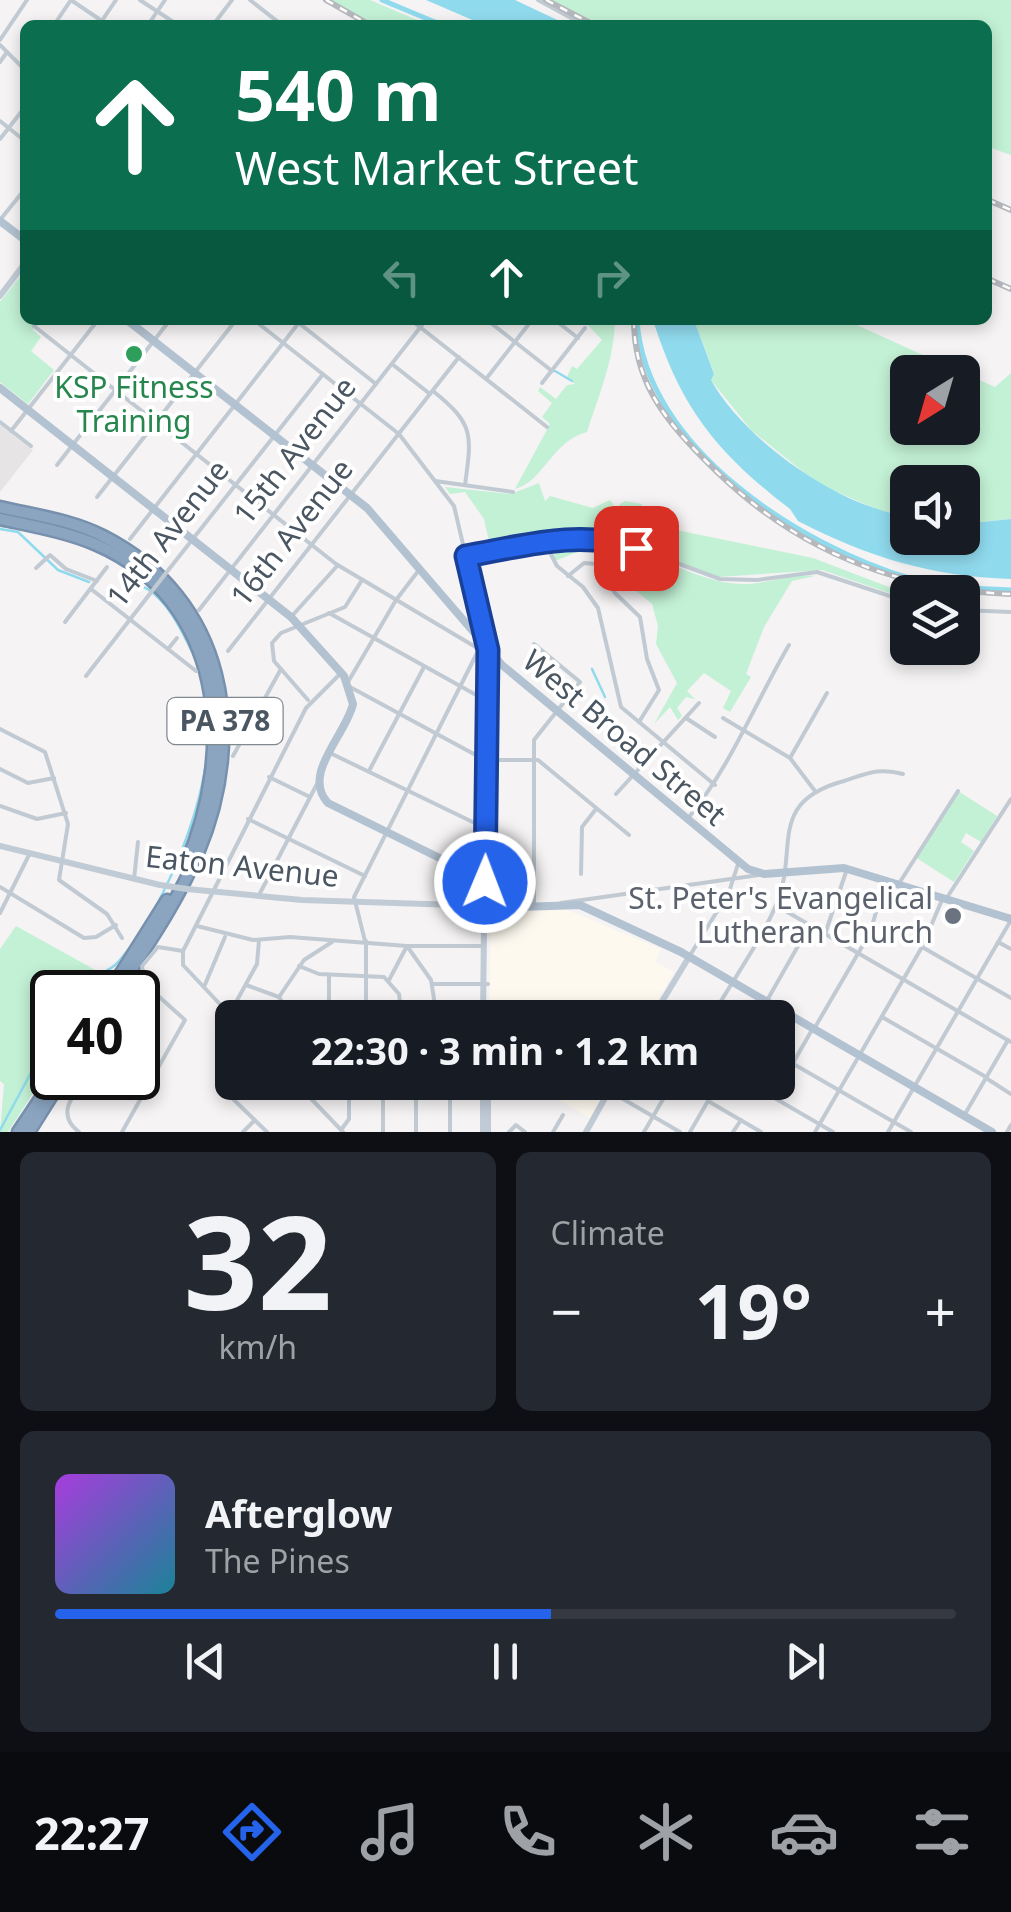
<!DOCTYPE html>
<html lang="en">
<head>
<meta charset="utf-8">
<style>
  body { margin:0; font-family:"Noto Sans",sans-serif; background:#242831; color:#f1f3f6; height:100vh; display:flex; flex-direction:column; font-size:38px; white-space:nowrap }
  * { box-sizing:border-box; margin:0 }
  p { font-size:32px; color:#9ea1a6 }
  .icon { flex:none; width:55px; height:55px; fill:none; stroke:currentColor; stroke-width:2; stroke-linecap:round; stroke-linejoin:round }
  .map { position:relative; height:1132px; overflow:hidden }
  .details { display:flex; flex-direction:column; gap:20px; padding:20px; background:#0d0f14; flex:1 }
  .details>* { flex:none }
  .guide { position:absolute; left:20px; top:20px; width:972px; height:305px; border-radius:15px; box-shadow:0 5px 15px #0003; background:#0b6e4f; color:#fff; overflow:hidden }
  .needle { width:65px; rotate:217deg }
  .buttons { position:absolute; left:890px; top:355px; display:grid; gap:20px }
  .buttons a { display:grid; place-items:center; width:90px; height:90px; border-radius:15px; background:#171b24; box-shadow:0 5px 15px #0003; font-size:50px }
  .speed { position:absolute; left:30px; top:970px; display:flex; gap:20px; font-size:50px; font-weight:700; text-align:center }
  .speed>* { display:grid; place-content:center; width:130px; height:130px; border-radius:50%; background:#171b24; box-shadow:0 5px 15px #0003; line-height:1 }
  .speed .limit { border:5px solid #111; border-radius:15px; background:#fff; color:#111 }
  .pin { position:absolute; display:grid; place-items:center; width:85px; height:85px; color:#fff; margin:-42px; border-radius:20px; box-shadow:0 5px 15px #0006 }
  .me { position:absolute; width:110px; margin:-55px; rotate:1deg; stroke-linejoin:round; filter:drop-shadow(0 0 8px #0008) }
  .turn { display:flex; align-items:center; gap:35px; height:210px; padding:0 50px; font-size:45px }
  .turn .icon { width:130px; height:130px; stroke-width:2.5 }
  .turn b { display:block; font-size:70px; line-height:85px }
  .lanes { display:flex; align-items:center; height:95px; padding:0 50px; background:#0003; justify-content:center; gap:50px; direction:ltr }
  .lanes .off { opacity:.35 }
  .big { font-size:75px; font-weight:700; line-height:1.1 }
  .details .widget { flex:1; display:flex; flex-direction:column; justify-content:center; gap:15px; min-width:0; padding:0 35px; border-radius:15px; background:#242831 }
  .details .dial { align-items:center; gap:0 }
  .dial b { font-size:130px; line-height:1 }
  .song { display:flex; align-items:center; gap:30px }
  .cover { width:120px; height:120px; border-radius:15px; background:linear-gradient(135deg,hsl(280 70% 55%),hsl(190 70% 35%)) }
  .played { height:10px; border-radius:5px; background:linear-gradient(90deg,#2563eb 55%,#363941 55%) }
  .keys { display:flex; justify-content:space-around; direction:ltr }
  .heat { display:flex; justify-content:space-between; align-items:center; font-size:55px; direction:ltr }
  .details .tiles { flex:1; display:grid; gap:20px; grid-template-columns:1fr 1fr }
  .widget:last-child { grid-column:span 2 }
  .trip { position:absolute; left:215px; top:1000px; width:580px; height:100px; border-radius:15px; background:#171b24; box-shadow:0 5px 15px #0003; font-weight:700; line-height:100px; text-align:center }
  .menu { display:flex; height:160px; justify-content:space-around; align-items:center; background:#090b0e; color:#9ea1a6 }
  .menu .icon { width:70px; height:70px }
  .menu .current { color:#2563eb }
  .menu b { font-size:45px; color:#f1f3f6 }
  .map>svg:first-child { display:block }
  .commercial { fill:#fdf9ef }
  .education { fill:#e6e4e5 }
  .green { fill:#c3f1d5 }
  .water { fill:#90daee }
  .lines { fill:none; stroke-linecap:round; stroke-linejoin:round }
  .stream { stroke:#90daee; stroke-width:2.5 }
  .canal { stroke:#90daee; stroke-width:5 }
  .highway-casing { stroke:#7690ad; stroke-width:15 }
  .street { stroke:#c1cad2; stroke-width:4 }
  .secondary { stroke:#c1cbd6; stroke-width:6 }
  .primary { stroke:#b3c2d1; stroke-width:8 }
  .highway { stroke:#8ba5c1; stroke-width:10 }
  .rail-casing { stroke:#b5b8bd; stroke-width:6 }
  .rail { stroke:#fff; stroke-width:2.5; stroke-dasharray:8; stroke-linecap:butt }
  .street-bridge { stroke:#c1cad2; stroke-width:4 }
  .secondary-bridge { stroke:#c1cbd6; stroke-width:6 }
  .route-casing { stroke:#184099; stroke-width:25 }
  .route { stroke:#2563eb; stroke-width:18 }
  .leisure-dot { fill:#2e9e5b; stroke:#fff; stroke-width:4 }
  .worship-dot { fill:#6b7280; stroke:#fff; stroke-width:4 }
  .labels { text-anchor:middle; stroke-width:8; stroke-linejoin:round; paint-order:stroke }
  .shield { fill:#fff; stroke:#808990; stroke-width:2.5 }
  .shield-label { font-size:28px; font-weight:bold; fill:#4a5661 }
  .leisure-label { font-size:30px; fill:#27864d; stroke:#fff }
  .street-label { font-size:30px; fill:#4a5661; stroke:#fff }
  .worship-label { font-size:30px; fill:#5b616d; stroke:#fff; text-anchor:end }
</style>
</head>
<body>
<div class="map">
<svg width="1011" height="1132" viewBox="0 0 1011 1132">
  <rect width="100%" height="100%" fill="#f5f3f3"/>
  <g class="commercial">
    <polygon points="565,909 661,949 655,962 674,972 648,1017 489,1018 491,912"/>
    <polygon points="530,1083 611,1083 590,1118"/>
  </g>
  <polygon class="education" points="0,425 33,450 0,492"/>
  <g class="green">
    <polygon points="329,0 370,0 429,25 375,25"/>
    <polygon points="550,0 1011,0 1011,155 988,147 988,25 597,25"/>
    <polygon points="22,274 25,320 37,320 33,330 41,337 31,351 54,370 28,404 0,382 0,302"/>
    <path d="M591,320h24c-1,41 -16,74 -28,112 -35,9 -44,50 -72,57l35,-65 -8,-7 10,-14 -14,-12 2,-4 16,12 11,-14 8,-1 -8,-7 5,-11 5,3 25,-29 -15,-16z"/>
    <polygon points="694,320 846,320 960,372 908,372 908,428 962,428 963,373 995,387 1011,373 1011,519 963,524 962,482 908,482 907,516 885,513 817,483 751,430 711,380 714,373"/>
    <polygon points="539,483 545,501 550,496 593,508 610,500 614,505 608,508 600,534 607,535 620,504 625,501 642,504 640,511 627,514 625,522 635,519 643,527 648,508 670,517 655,516 652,525 813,558 907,594 907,599 822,570 718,577 631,544 599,538 557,537 491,550 484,519 465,492 450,494 445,487 511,494"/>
    <path d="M577,541l43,5 17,18 -4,9 18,3 6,8 19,-3v-7l-11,-5 3,-6c24,10 49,21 76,21 24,0 46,-11 71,-8l-23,5 -28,46 -18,47 5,3 -21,35 -7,-4 8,-17 -27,-18 -17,18 8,8 -9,-2 -9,11 5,8 -4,4 -8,-13 -16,17 23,-41 -21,-39 2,-18 -6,-22 -28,-23 -19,-29 -18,-4 -32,13 -9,-18z"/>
    <polygon points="958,791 997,816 981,842 966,833 961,842 974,851 954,882 915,857"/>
    <polygon points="16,926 108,977 99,992 52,992 52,1064 8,1132 0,1132 4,1084 0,1081 0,949"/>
  </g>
  <g class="water">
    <polygon points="426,0 515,0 568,25 484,25"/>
    <path d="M653,320h41l20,54 -3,6c33,60 128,127 196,136l1,22h54l1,-14 48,-5v60c-81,-3 -141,-21 -213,-58l-8,-12c-73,-56 -109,-100 -137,-189z"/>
  </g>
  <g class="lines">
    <g class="stream">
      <polyline points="555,371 572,381"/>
      <polyline points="0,529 18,532 58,570 89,582"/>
      <path d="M135,584c31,7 49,52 62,78"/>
      <polyline points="592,669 605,697"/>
      <polyline points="595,709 600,703"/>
      <path d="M77,992c9,-19 29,-15 42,-31 43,-50 81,-142 88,-207"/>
      <polyline points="0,1130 52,1034"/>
    </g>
    <g class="canal">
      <polyline points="382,0 442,25"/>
      <path d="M637,320c8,128 165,227 275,259 32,10 66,9 99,11"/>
    </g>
    <defs>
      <g id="highway">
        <path d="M0,507c34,8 72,13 103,29 124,63 145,198 95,317 -21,50 -52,94 -81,139"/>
        <path d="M0,519c32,7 67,13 97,26 128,56 138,205 89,318"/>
        <polyline points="109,992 167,900"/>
        <polyline points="18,1132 54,1078"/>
        <polyline points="29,1132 63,1078"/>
      </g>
    </defs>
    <use href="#highway" class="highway-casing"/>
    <g class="street">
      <polyline points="71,0 108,25"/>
      <polyline points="140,0 178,25"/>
      <polyline points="250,0 282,25"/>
      <polyline points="538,0 584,25"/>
      <polyline points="54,25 71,0"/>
      <polyline points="99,25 116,0"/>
      <polyline points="148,25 165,0"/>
      <polyline points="213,25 232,0"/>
      <polyline points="0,40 27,0"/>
      <polyline points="0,45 25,70"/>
      <polyline points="0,62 7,52"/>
      <polyline points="0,121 25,141"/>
      <polyline points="0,139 25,107"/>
      <polyline points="0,220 25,189"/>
      <polyline points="39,320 34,326 336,564 479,649 354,897 365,941"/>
      <polyline points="254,320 399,434 454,506 486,642"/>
      <polyline points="295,320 376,384"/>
      <polyline points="411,320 547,427"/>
      <polyline points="487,320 552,371"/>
      <polyline points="555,320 578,338"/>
      <polyline points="392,364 430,394"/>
      <polyline points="486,379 532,320"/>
      <polyline points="542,383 585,328"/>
      <path d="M433,391c41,33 39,43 32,94"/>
      <polyline points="0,422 31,446"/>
      <polyline points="11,431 98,320"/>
      <polyline points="57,465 170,320"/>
      <polyline points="435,481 513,492"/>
      <polyline points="97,497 236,320"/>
      <polyline points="130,539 301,320"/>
      <polyline points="545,543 557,566 583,587 598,608 621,707 715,785"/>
      <polyline points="467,555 552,540 592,539 628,545 720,579 757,580 817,572 908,602"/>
      <polyline points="36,568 50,555 66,569 97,581"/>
      <polyline points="166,573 323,374"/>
      <polyline points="568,576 584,563 597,564 615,593 640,617 647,659 659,690 639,722"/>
      <polyline points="91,589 196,671"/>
      <polyline points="199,610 426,320"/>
      <polyline points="962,610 1011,612"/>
      <polyline points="329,613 487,701"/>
      <polyline points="291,617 338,565"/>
      <polyline points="65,622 107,567"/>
      <polyline points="534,644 580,682 534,740 534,906"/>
      <polyline points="168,649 177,638"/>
      <polyline points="228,651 459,357"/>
      <polyline points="86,676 149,595"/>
      <polyline points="348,682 396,600 419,570"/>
      <polyline points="350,687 485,760 538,760 629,835"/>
      <polyline points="308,700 274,661 272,643 281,633 345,607 362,580"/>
      <polyline points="686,718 715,737"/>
      <polyline points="723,718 790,758 815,791"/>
      <polyline points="0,729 45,752 68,824 59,880 107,914 122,938"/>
      <polyline points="330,753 483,827"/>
      <polyline points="233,756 281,669"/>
      <polyline points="790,758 827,693"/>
      <polyline points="0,769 28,783 54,778"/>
      <polyline points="369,771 424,667"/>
      <polyline points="269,777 310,797"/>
      <polyline points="616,794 699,703"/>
      <polyline points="0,806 37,819 66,813"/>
      <path d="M689,817c43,-53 66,-114 100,-172"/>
      <polyline points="248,819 365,876"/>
      <polyline points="581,874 582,827 596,809"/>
      <polyline points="134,879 138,842"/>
      <polyline points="898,885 958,791"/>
      <polyline points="0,887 84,938 96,937 116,925"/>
      <polyline points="259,895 317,784"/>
      <polyline points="946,899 1011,799"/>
      <polyline points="561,903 759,875"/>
      <polyline points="777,906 1011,1042"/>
      <polyline points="0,913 29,855"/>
      <polyline points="197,926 253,940 290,937 407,946 484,946"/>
      <polyline points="825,934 847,869"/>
      <polyline points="998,942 1011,949"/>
      <polyline points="922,947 1011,998"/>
      <polyline points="183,951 306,708 342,672"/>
      <polyline points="183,951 183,965 233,1018"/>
      <polyline points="689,957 729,892 738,864"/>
      <polyline points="299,966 319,974 384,977 399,994 402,1018"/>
      <polyline points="389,980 407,946 431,980 437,1018"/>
      <polyline points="433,984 488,984"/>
      <polyline points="246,985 279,997 293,1018"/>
      <polyline points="204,987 225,937"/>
      <polyline points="130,992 142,977"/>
      <polyline points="279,997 304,960 332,942"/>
      <polyline points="230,1013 257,964 259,940"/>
      <polyline points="882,1017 986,1077"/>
      <polyline points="329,1018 329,975"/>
      <polyline points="366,1018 366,941"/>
      <path d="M711,1018c21,-37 49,-75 66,-115 22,-54 -11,-101 67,-122 22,-7 35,-14 59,-7"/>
      <polyline points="757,1018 810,925"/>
      <polyline points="814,1029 870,933 885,881"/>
      <polyline points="778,1055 911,1132"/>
      <polyline points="793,1063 813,1028"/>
      <polyline points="986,1078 1011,1094"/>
      <polyline points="295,1082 343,1132"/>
      <polyline points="383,1082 383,1132"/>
      <polyline points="416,1082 416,1132"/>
      <polyline points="450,1082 450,1132"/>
      <polyline points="678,1082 691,1090"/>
      <polyline points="747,1082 833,1132"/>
      <polyline points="611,1092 680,1132"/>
      <polyline points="305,1093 314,1082"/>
      <polyline points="774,1098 794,1064"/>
      <polyline points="234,1100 267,1132"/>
      <polyline points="708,1101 761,1132"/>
      <polyline points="965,1114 1008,1040"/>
      <polyline points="341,1130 349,1119 349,1082"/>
      <path d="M79,1132c-23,-17 -7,-35 5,-54"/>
      <polyline points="122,1132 185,1020 145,984 142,966 158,947 183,951"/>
      <polyline points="243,1132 254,1121"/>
      <polyline points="509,1132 516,1125 525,1132"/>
      <polyline points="553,1132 563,1115"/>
      <polyline points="644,1132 673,1082"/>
      <polyline points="690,1132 719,1082"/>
      <polyline points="733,1132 741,1120"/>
      <polyline points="815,1132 922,947 942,900"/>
      <polyline points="888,1132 1011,920"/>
      <polyline points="1007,1132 1011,1125"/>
    </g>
    <g class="secondary">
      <polyline points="0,296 25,263"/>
      <polyline points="0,846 160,885"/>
      <polyline points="187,889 302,900 520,907"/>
      <polyline points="488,1003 488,1018"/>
      <polyline points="483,1018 487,650"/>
      <polyline points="652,1018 689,957"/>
      <polyline points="488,1082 488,1132"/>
      <polyline points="483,1132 483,1082"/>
      <polyline points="586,1132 614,1082"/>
    </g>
    <g class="primary">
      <polyline points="0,221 25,240"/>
      <polyline points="127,320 367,508 502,665 748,869 764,874 844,868 1011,919"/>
      <path d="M0,388l291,229 53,59 9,28c-7,31 -52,70 -25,99l138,68 54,36 60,-2 101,47 311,180"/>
    </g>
    <use href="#highway" class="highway"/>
    <defs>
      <g id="rail">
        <polyline points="326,0 370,25"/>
        <polyline points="546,0 594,25"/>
        <polyline points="988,200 1011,210"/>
        <polyline points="988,279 1011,289"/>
        <path d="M634,320c0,60 29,98 70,139 84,87 185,131 307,135"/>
      </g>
    </defs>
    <use href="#rail" class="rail-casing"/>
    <use href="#rail" class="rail"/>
    <polyline class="street-bridge" points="149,595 166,573"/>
    <polyline class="secondary-bridge" points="160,885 187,889"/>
  </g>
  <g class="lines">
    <defs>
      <path id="route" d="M485,882l3,-232 -22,-94c57,-10 114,-27 170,-8"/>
    </defs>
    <use href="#route" class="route-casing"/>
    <use href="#route" class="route"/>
  </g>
  <circle class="leisure-dot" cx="134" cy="354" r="10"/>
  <circle class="worship-dot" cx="953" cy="916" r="10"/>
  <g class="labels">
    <rect class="shield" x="167.5" y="698" width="115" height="46" rx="8"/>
    <g class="shield-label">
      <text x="225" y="731">PA 378</text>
    </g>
    <g class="leisure-label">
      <text x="134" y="398">KSP Fitness<tspan x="134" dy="34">Training</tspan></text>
    </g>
    <g class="street-label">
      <text transform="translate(295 451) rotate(-52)" y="10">15th Avenue</text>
      <text transform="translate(292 533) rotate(-52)" y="10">16th Avenue</text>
      <text transform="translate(168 534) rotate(-52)" y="10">14th Avenue</text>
      <text transform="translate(624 738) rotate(40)" y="10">West Broad Street</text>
      <text transform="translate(242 867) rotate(6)" y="10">Eaton Avenue</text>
    </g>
    <g class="worship-label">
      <text x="933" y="909">St. Peter's Evangelical<tspan x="933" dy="34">Lutheran Church</tspan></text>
    </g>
  </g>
</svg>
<div class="buttons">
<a><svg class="needle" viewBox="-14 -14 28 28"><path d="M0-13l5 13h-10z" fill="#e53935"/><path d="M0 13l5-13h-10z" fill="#9ea1a6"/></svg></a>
<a><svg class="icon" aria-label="sound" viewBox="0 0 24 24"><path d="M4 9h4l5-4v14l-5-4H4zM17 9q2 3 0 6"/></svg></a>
<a><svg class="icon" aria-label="layers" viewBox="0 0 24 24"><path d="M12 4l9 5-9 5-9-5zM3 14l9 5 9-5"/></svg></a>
</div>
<div class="speed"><div class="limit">40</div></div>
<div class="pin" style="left:636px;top:548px;background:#d93025"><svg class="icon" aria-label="arrive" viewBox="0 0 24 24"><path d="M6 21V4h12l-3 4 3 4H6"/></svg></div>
<svg class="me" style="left:485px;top:882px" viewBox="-20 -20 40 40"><circle r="17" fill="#2563eb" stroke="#fff" stroke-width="3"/><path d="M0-11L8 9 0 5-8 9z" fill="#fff"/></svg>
<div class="trip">22:30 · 3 min · 1.2 km</div>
<div class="guide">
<div class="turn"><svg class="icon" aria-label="ahead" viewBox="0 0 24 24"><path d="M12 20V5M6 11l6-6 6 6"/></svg><div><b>540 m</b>West Market Street</div></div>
<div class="lanes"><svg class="icon off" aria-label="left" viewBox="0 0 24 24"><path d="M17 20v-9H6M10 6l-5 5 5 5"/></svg><svg class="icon" aria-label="ahead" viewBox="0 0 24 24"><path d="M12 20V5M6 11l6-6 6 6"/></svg><svg class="icon off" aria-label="right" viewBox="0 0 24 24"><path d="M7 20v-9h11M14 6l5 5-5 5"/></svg></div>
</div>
</div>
<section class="details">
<div class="tiles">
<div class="widget dial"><b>32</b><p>km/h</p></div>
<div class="widget"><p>Climate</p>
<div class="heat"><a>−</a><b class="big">19°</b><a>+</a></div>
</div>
<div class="widget">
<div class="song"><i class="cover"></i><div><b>Afterglow</b><p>The Pines</p></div></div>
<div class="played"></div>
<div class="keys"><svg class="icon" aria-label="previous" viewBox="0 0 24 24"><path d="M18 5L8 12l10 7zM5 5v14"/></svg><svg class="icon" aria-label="pause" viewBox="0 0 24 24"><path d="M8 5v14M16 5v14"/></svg><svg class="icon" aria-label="next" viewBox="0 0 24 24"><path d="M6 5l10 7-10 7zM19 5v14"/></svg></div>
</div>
</div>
</section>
<nav class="menu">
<b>22:27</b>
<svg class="icon current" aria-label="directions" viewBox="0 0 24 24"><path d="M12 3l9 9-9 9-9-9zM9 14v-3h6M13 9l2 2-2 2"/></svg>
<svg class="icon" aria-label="music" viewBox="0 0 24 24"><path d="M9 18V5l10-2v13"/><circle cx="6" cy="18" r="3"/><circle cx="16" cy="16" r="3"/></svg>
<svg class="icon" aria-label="phone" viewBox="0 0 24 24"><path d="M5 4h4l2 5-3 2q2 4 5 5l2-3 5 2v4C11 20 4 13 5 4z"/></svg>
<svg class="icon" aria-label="climate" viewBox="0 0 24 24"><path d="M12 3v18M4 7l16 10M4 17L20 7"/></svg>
<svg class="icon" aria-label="car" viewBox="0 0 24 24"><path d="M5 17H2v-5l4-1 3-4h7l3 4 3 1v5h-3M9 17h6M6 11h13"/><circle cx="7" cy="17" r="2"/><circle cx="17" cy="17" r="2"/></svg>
<svg class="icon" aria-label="filters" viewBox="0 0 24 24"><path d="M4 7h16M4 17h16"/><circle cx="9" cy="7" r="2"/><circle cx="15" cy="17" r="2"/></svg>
</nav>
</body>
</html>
